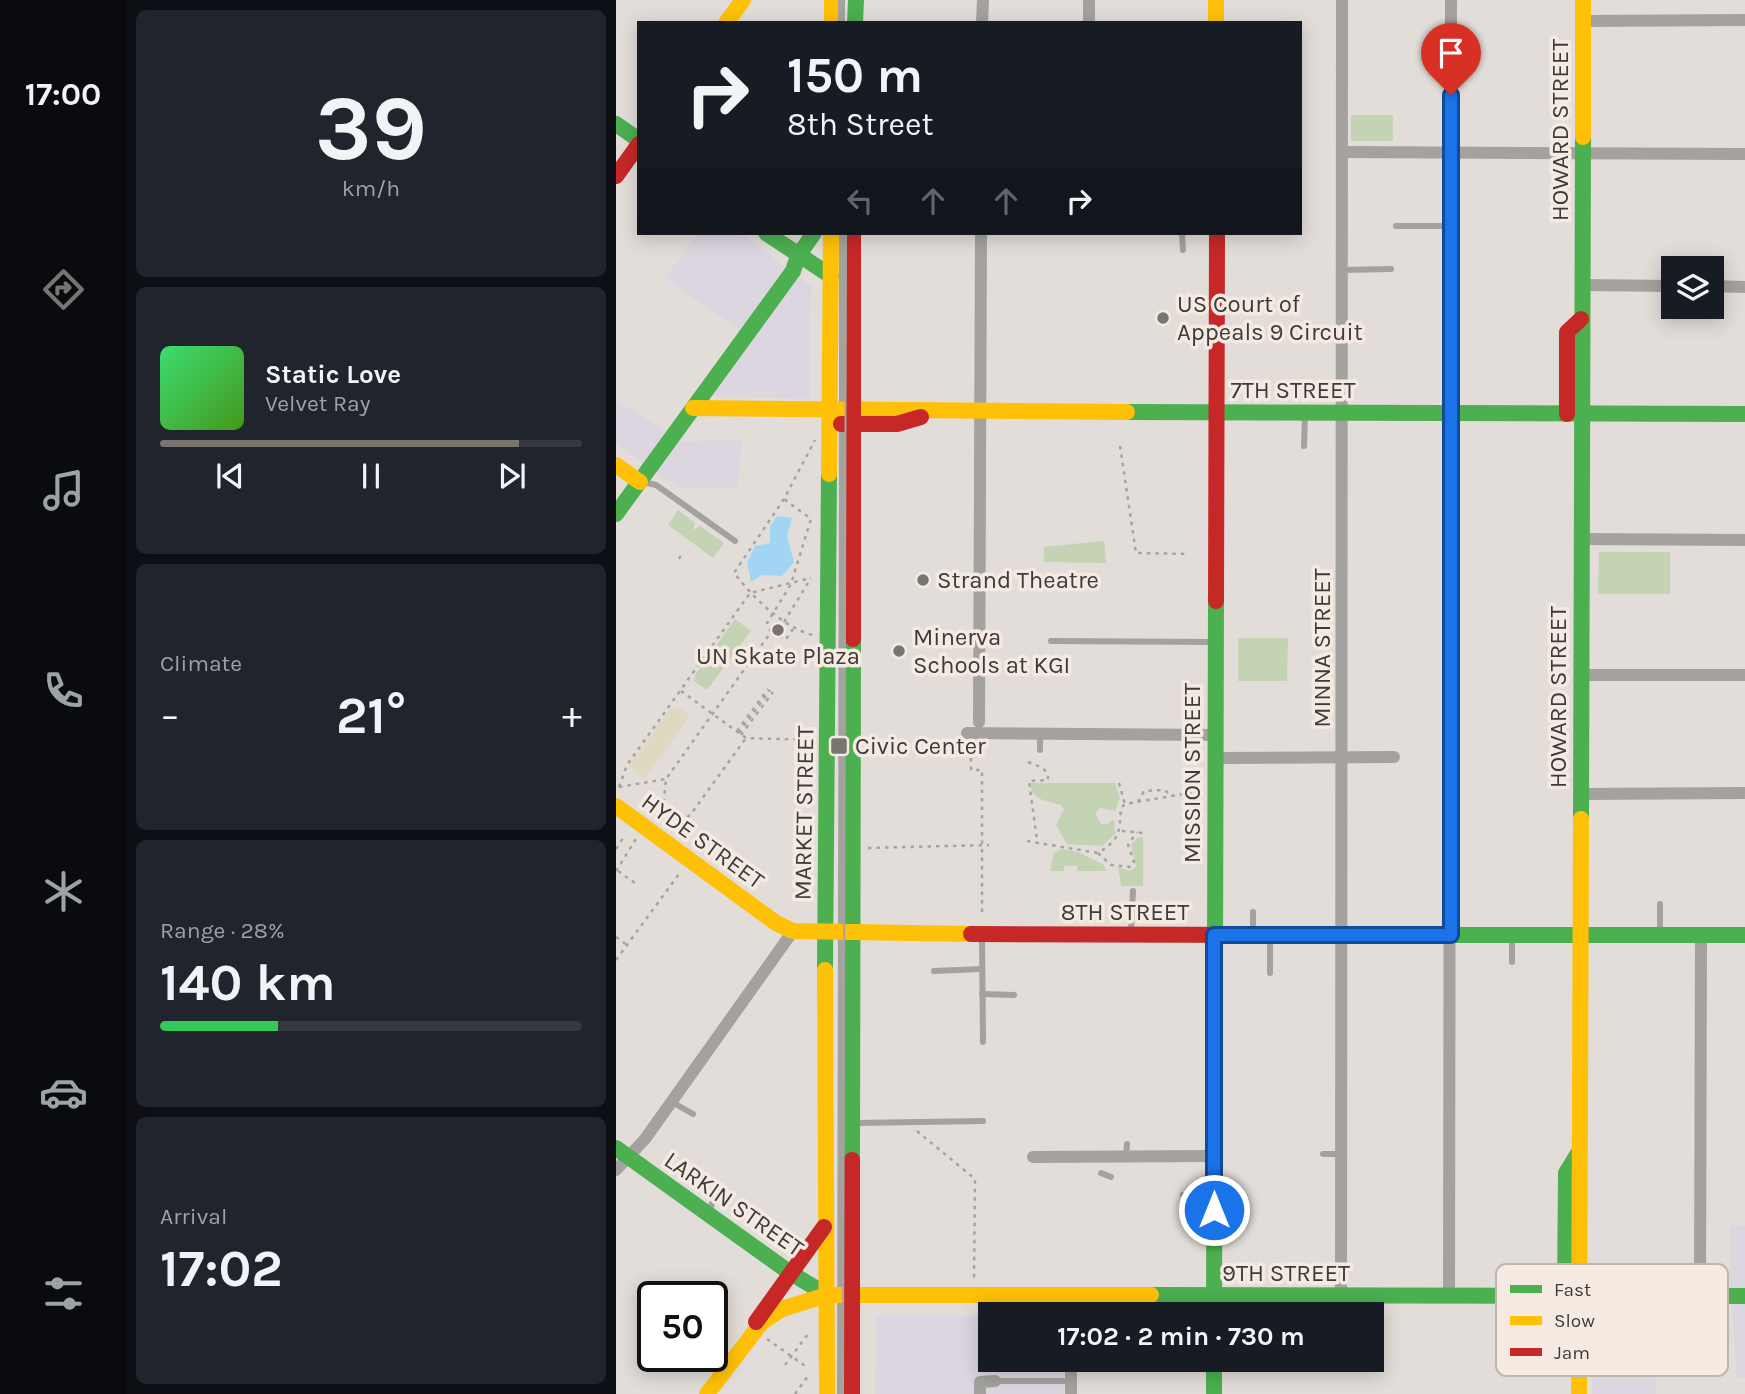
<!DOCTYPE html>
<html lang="en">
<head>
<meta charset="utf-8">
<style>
  body { margin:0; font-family:Karla,sans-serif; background:#20242c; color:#f1f3f6; height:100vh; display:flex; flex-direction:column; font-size:26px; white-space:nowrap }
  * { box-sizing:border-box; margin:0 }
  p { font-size:23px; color:#9ea1a6 }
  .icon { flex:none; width:38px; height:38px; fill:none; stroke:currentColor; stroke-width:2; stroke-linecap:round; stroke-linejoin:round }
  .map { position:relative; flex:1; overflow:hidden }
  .details { display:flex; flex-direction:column; gap:10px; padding:10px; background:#0d0f14; width:490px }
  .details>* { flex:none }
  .guide { position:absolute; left:21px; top:21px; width:665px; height:214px; border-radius:0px; box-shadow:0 4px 18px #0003; background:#171b24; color:#f1f3f6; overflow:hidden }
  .fabs { position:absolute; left:1045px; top:256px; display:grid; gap:14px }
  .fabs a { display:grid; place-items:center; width:63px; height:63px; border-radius:0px; background:#171b24; box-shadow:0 4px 18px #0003; font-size:35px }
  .speed { position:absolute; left:21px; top:1281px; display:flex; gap:14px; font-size:35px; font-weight:700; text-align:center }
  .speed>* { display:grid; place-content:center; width:91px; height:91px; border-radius:50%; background:#171b24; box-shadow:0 4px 18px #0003; line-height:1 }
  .speed .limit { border:4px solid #111; border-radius:10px; background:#fff; color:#111 }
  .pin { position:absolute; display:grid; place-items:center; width:60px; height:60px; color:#fff; margin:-72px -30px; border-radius:50% 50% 50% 0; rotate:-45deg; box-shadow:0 0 7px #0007 }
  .pin .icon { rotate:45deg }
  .me { position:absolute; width:77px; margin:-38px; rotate:0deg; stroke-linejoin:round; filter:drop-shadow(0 0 5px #0008) }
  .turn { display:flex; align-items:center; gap:24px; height:147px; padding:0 35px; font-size:32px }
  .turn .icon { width:91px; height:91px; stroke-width:2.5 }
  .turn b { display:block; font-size:49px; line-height:60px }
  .lanes { display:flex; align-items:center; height:66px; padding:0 35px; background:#0003; justify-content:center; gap:35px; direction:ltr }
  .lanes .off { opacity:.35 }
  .big { font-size:52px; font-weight:700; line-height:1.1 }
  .details .card { flex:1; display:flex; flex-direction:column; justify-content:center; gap:10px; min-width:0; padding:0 24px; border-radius:10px; background:#20242c }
  .details .dial { align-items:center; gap:0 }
  .dial b { font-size:91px; line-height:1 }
  .song { display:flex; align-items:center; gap:21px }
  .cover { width:84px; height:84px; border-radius:10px; background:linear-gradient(135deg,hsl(140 70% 55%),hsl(100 70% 35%)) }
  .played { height:7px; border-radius:4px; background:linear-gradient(90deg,#787470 85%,#363941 85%) }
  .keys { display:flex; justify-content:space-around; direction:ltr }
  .heat { display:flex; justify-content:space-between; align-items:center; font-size:38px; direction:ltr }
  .charge { height:10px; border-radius:5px; background:linear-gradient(90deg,#34c759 28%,#363941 0) }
  .trip { position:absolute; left:362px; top:1302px; width:406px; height:70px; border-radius:0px; background:#171b24; box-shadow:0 4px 18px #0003; font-weight:700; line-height:70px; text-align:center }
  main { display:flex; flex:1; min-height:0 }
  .menu { display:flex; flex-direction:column; width:126px; justify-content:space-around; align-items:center; background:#090b0e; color:#9ea1a6 }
  .menu .icon { width:49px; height:49px }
  .menu .on { color:#787470 }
  .menu b { font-size:32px; color:#f1f3f6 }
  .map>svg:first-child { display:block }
  .commercial { fill:#dcd6e0 }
  .green { fill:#c3d3b3 }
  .sand { fill:#e0d9c2 }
  .water { fill:#a2d5f3 }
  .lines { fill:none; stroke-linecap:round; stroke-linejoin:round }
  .path { stroke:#a6a3a1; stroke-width:2.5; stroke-dasharray:3.5 5; stroke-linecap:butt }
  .lane { stroke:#a3a29f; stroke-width:6 }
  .street { stroke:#a3a29f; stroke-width:12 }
  .fast { stroke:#4caf50; stroke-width:16 }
  .slow { stroke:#ffc107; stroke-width:16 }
  .jam { stroke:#c62828; stroke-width:16 }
  .tram { stroke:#a6a3a1; stroke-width:2 }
  .route-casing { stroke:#114b97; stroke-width:18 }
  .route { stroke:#1a73e8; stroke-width:12 }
  .poi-dot { fill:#787470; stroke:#f4eae2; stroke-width:2.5 }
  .labels { text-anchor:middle; stroke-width:7; stroke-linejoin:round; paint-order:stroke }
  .street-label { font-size:24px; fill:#3f3b38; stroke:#f4eae2 }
  .poi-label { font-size:24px; fill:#3f3b38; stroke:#f4eae2; text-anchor:start }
  .key { fill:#f4eae2; stroke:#beb6af; stroke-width:2 }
  .key-label { font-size:19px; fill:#3f3b38 }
</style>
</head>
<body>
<main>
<nav class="menu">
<b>17:00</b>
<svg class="icon on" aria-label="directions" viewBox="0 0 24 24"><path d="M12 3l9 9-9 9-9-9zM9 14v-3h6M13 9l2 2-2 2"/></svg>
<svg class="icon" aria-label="music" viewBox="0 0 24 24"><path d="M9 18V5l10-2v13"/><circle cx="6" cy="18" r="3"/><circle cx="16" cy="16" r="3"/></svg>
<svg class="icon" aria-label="phone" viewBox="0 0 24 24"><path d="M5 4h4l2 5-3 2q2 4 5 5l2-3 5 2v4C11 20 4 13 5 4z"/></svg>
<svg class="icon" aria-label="climate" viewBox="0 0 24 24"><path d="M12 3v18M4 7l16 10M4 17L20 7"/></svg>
<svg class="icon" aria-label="car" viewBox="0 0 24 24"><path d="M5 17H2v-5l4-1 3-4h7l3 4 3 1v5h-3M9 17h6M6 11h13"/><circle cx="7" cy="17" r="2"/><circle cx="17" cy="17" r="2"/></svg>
<svg class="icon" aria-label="filters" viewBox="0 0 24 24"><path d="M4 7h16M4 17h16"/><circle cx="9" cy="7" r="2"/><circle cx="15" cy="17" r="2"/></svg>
</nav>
<section class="details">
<div class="card dial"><b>39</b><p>km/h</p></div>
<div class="card">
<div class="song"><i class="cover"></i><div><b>Static Love</b><p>Velvet Ray</p></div></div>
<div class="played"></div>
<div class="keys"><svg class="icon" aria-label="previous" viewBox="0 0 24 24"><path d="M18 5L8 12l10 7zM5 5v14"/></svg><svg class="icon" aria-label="pause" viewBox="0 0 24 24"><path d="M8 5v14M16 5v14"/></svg><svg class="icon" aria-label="next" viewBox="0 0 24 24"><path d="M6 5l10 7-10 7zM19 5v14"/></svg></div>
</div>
<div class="card"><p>Climate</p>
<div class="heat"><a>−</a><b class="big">21°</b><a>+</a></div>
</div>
<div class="card"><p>Range · 28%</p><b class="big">140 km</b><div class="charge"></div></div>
<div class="card"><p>Arrival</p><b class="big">17:02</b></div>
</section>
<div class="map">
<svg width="1129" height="1394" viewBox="0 0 1129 1394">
  <rect width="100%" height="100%" fill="#e2ddd8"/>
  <g class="commercial">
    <polygon points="82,233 124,233 195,286 193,399 96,396 136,338 49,278"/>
    <polygon points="0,400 67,442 126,439 122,487 64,488 0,444"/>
    <polygon points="1115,1226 1129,1226 1129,1378 1121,1378 1114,1279"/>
    <polygon points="260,1315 374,1316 374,1360 448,1360 448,1394 259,1394"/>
    <polygon points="1039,1316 1040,1394 976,1394 976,1320"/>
  </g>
  <g class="green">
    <rect x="735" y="115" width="42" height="26"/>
    <polygon points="62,510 79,523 77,530 84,526 108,543 97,558 52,525"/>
    <polygon points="488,541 490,563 428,562 428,547"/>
    <polygon points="983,552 1054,552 1054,594 982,594"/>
    <polygon points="119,619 135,631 91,690 78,681 79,675"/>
    <polygon points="622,638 672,638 671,681 622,681"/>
    <polygon points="414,783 499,783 504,798 499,811 484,808 479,814 485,824 492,824 498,819 499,834 486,846 451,844 440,825 448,809 445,805 424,799 416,792"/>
    <polygon points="522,837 527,837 527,886 505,886 502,867 515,871 520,866 515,845"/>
    <polygon points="446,849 462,852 488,865 490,871 461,871 461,866 448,866 448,871 434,871 438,853"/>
  </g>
  <polygon class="sand" points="60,706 74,716 29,778 13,766 54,709"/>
  <polygon class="water" points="161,516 176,518 171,536 178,562 166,576 146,575 135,582 131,562 139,546 154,543 154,527"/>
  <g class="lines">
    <g class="path">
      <polyline points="504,446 520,553 572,554"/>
      <polyline points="63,559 67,552"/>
      <polyline points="168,622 195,578"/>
      <polyline points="155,632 170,639 177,629"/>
      <path d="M196,635c-32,-10 -57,-36 -78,-62l50,-74 31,-59"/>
      <polyline points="65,691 130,738 195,740"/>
      <polyline points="121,731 152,689"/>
      <polyline points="123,733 154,690"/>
      <polyline points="125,735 157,692"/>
      <polyline points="355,758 355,770 366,770 366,912"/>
      <polyline points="412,762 427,768 432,775 432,780 413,781 421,840"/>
      <polyline points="503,783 509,804"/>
      <polyline points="3,787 11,765 134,593 195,578"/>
      <polyline points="3,787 50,779"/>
      <polyline points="522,802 528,791 548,790 557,796"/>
      <polyline points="46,819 50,779 155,632 151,623 175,584 195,519 168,499"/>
      <polyline points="58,828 75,814 130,738"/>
      <polyline points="506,831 527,833"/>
      <path d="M411,841l71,12c23,-15 21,-20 23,-45l4,-4 76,-13"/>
      <polyline points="252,848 373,845"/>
      <polyline points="0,849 9,835"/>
      <polyline points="482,853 495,865 515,867 518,862 512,845 521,832"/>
      <polyline points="0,871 20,839"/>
      <polyline points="2,871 19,883"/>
      <polyline points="0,937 11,945"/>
      <polyline points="0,960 63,874"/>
      <polyline points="301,1131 359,1179 358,1279"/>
      <polyline points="151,1339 192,1368"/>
      <polyline points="169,1365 192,1334"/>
      <polyline points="179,1394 192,1376"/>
    </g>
    <g class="lane">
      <polyline points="226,23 226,0"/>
      <polyline points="780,226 834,226"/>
      <polyline points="566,233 567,250"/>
      <polyline points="727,270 775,269"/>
      <polyline points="226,409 226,233"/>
      <polyline points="688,446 689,415"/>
      <polyline points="27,482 40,485 119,541"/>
      <polyline points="435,641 597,642"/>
      <polyline points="424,750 424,735"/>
      <polyline points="1044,904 1044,934"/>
      <polyline points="637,912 637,932"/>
      <polyline points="515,932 517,891"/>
      <polyline points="366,936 367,1042"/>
      <polyline points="654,937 654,973"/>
      <polyline points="896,962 896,936"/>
      <polyline points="318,971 366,969"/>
      <polyline points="366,994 398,995"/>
      <polyline points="56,1102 77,1114"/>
      <polyline points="240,1123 367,1121"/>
      <polyline points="707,1154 724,1154"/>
      <polyline points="510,1156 511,1144"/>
      <polyline points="485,1173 495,1177"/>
      <polyline points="567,1195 596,1194"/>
      <polyline points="93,1212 103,1184"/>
      <polyline points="379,1381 455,1381"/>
      <polyline points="224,1394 226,426"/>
    </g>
    <g class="street">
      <polyline points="473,0 473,23"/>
      <polyline points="967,21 1129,20"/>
      <polyline points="366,23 367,0"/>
      <polyline points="726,152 1129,154"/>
      <polyline points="966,285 1057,286"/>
      <polyline points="1096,286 1129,287"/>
      <polyline points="965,539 1129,540"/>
      <polyline points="965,675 1129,675"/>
      <polyline points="363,722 365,233"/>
      <polyline points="351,733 599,735"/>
      <polyline points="599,758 778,757"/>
      <polyline points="965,794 1129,793"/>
      <polyline points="417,1157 598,1156"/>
      <polyline points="0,1170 29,1139 177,931"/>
      <polyline points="833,1295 835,0"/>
      <polyline points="725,1296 726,0"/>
      <polyline points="1084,1296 1085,935"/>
      <polyline points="455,1314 455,1296"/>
      <polyline points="364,1394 364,1382 379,1381"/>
      <polyline points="455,1394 455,1360"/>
    </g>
    <g class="fast">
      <polyline points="239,23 240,0"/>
      <polyline points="0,124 23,140"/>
      <polyline points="150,233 215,276"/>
      <polyline points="511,412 1129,414"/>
      <polyline points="0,514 177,271 182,256 198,233"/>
      <polyline points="965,819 967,137"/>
      <polyline points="693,935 1129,935"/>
      <polyline points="209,970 213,474"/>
      <polyline points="0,1148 173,1272 211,1295"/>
      <polyline points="236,1160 237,639"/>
      <polyline points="535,1295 1129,1296"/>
      <polyline points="949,1295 950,1173 963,1152"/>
      <polyline points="598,1314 600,601"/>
      <polyline points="598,1360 598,1394"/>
    </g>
    <g class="slow">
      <polyline points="216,0 216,23"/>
      <polyline points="600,0 600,23"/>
      <polyline points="110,23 127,0"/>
      <polyline points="967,137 967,0"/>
      <polyline points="77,408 511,412"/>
      <polyline points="0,465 24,482"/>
      <polyline points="213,474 215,233"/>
      <polyline points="0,806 160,923 177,931 355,934"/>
      <polyline points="209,970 211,1394"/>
      <polyline points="91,1394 146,1322 166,1309 211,1295 535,1295"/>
      <polyline points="963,1394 965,819"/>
    </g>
    <g class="jam">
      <polyline points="0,176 23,144"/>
      <polyline points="951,414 951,332 965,319"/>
      <polyline points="225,424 281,424 305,417"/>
      <polyline points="600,601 601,233"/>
      <polyline points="237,639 237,233"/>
      <polyline points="355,934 693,935"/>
      <polyline points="140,1322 208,1227"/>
      <polyline points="236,1394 236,1160"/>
    </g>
    <g class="tram">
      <polyline points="223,23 223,0"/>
      <polyline points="227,1394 230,233"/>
    </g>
  </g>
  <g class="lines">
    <defs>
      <polyline id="route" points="598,1210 598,935 835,935 835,95"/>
    </defs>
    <use href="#route" class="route-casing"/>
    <use href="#route" class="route"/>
  </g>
  <g class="poi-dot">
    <circle cx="547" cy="318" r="7"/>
    <circle cx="307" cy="580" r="7"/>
    <circle cx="162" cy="630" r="7"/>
    <circle cx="283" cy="651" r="7"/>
    <rect x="214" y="737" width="18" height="18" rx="3.5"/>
  </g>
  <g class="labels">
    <g class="street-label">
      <text transform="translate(944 130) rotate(-90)" y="8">HOWARD STREET</text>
      <text x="677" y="398">7TH STREET</text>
      <text transform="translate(706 648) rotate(-90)" y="8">MINNA STREET</text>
      <text transform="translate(942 697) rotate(-90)" y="8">HOWARD STREET</text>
      <text transform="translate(576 773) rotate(-90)" y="8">MISSION STREET</text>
      <text transform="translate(188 813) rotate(-89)" y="8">MARKET STREET</text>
      <text transform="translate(87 841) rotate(36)" y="8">HYDE STREET</text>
      <text x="509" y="920">8TH STREET</text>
      <text transform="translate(118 1204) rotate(35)" y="8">LARKIN STREET</text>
      <text x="670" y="1281">9TH STREET</text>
    </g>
    <g class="poi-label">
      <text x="561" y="312">US Court of<tspan x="561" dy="28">Appeals 9 Circuit</tspan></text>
      <text x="321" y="588">Strand Theatre</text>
      <text x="297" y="645">Minerva<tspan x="297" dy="28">Schools at KGI</tspan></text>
      <text x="162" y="664" text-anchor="middle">UN Skate Plaza</text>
      <text x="239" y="754">Civic Center</text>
    </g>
  </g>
  <rect x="880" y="1264" width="232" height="112" rx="10" class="key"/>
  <rect x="894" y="1285" width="32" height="8" fill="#4caf50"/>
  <rect x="894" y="1316" width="32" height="9" fill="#ffc107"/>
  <rect x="894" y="1348" width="32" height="8" fill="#c62828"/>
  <g class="key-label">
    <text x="938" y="1296">Fast</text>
    <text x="938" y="1327">Slow</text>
    <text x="938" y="1359">Jam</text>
  </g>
</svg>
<div class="fabs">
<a><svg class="icon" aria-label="layers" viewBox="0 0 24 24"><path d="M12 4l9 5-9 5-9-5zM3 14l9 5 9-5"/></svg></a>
</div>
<div class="speed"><div class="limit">50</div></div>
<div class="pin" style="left:835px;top:95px;background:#d93025"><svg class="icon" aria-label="arrive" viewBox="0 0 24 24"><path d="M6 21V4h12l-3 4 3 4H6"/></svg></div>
<svg class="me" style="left:598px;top:1210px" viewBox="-20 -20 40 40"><circle r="17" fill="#1a73e8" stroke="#fff" stroke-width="3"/><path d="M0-11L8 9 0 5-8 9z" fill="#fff"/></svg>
<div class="trip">17:02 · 2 min · 730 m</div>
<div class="guide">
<div class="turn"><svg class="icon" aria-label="right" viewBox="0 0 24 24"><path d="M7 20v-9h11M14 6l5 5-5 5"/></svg><div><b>150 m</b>8th Street</div></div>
<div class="lanes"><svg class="icon off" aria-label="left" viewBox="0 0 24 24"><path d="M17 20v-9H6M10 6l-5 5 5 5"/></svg><svg class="icon off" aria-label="ahead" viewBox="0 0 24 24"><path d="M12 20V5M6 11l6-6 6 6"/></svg><svg class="icon off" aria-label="ahead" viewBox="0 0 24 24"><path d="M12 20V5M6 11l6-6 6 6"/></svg><svg class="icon" aria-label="right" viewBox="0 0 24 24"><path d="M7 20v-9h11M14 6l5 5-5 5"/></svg></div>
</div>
</div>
</main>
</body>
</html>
